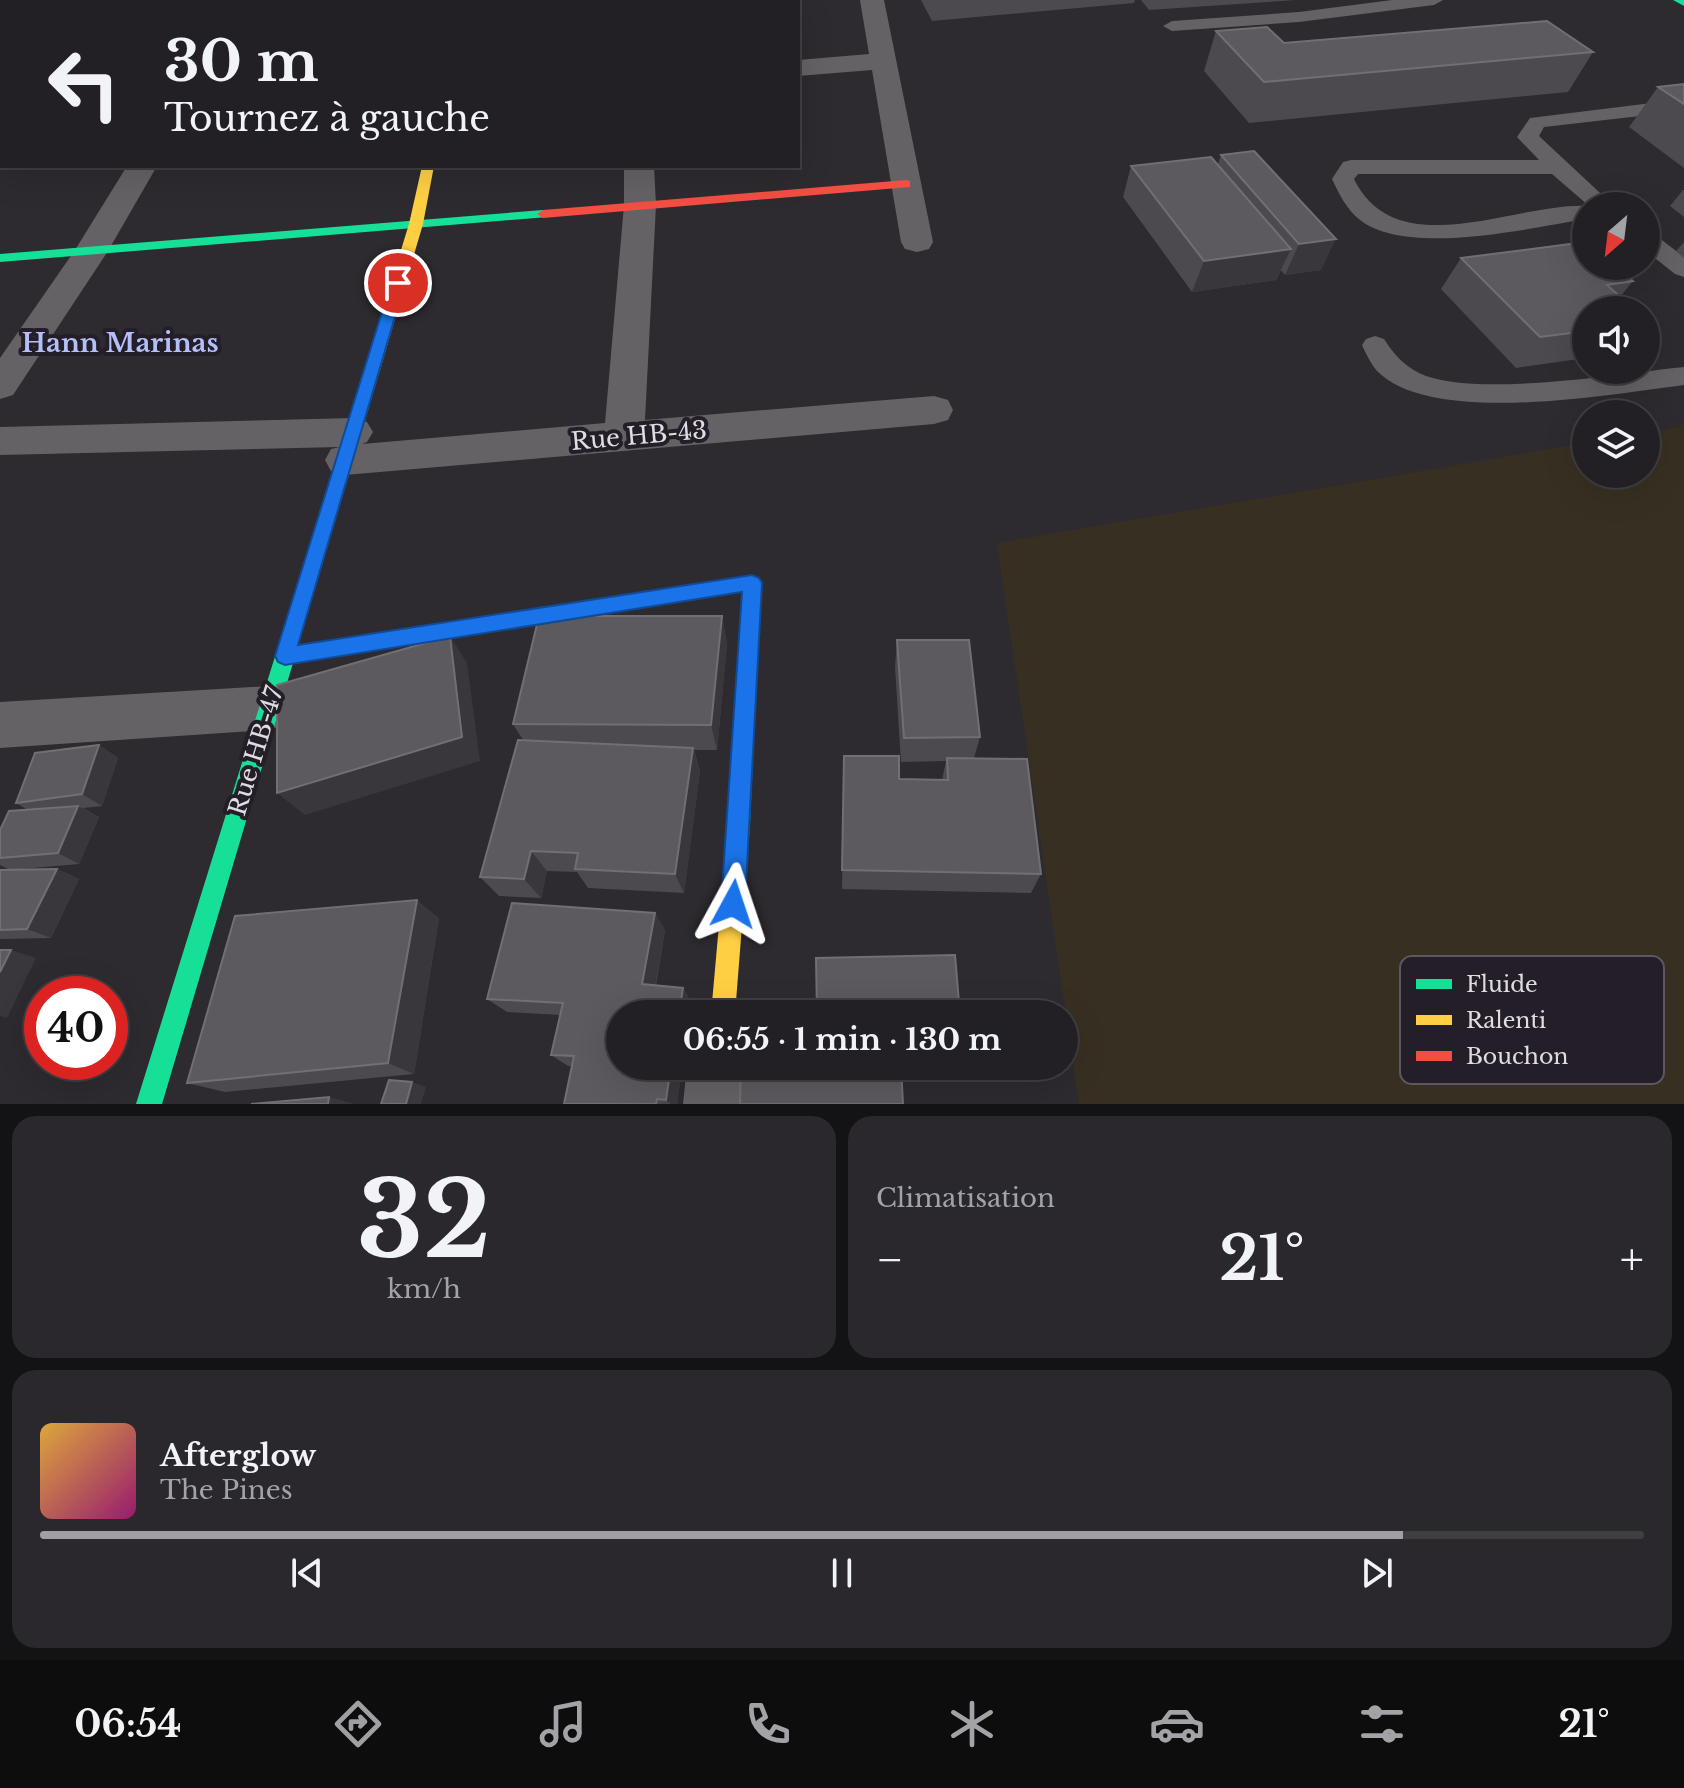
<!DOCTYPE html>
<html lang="fr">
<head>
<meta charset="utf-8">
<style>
  body { margin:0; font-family:"Libre Baskerville",serif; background:#2a282c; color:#f1f3f6; height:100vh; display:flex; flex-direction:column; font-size:30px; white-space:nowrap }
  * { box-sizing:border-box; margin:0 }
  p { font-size:26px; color:#a2a3a6 }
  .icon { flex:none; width:44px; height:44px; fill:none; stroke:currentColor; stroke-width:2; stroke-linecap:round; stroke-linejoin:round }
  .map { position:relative; height:1104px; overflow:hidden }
  .side { display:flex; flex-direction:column; gap:12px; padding:12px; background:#131214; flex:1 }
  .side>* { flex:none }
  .top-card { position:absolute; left:0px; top:0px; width:800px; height:168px; box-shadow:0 8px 32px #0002,0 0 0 2px #3f3e41; background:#222024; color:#f1f3f6; overflow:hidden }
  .needle { width:52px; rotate:208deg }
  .controls { position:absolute; left:1572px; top:192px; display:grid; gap:16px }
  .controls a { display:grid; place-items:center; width:88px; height:88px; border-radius:50%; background:#222024; box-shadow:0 8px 32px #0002,0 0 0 2px #3f3e41; font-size:40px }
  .speed { position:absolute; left:24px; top:976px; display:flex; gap:16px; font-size:40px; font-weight:700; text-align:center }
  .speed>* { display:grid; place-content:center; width:104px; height:104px; border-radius:50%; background:#222024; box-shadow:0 8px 32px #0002,0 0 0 2px #3f3e41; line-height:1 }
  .speed .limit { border:12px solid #d22; background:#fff; color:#111 }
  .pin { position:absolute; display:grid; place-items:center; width:68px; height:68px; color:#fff; margin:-34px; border:4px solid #fff; border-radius:50%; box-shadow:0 2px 8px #0007 }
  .me { position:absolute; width:88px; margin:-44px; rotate:5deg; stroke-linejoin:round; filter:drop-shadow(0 0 6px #0008) }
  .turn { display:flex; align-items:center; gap:28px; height:168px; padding:0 32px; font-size:36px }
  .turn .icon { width:104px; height:104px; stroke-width:2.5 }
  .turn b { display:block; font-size:56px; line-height:68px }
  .big { font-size:60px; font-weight:700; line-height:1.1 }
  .side .card { flex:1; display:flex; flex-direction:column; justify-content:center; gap:12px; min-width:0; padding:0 28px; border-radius:24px; background:#2a282c }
  .side .dial { align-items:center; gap:0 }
  .dial b { font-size:104px; line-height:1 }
  .song { display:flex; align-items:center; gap:24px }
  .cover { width:96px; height:96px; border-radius:12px; background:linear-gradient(135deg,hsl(40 70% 55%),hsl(320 70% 35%)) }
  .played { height:8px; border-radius:4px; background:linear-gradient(90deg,#a19ea4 85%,#3f3e41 85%) }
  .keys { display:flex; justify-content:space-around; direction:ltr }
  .heat { display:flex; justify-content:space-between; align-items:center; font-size:44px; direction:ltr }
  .side .tiles { flex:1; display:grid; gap:12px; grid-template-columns:1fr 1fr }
  .card:last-child { grid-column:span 2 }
  .trip { position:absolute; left:606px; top:1000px; width:472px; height:80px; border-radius:40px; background:#222024; box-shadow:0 8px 32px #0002,0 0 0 2px #3f3e41; font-weight:700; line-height:80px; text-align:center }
  .menu { display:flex; height:128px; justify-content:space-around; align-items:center; background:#0e0d0e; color:#a2a3a6 }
  .menu .icon { width:56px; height:56px }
  .menu .active { color:#a19ea4 }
  .menu b { font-size:36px; color:#f1f3f6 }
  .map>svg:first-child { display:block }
  .industrial { fill:#373022 }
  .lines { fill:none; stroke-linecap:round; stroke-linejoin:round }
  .lane { fill:#656265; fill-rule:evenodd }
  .street { fill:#656265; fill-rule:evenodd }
  .fast { fill:#16e098; fill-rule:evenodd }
  .slow { fill:#ffcf43; fill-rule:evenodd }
  .jam { fill:#f24e42; fill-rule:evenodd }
  .wall { fill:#4d4a4f }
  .shaded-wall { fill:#3a373c }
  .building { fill:#5d5a5f; stroke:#716e74; stroke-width:2 }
  .route { fill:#1a73e8; stroke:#114b97; stroke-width:2 }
  .labels { text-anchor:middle; stroke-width:8; stroke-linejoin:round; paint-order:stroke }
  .street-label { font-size:24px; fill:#e0dce3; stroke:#231e28 }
  .neighbourhood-label { font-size:26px; font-weight:bold; fill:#b4bff7; stroke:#231e28 }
  .key { fill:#231e28; stroke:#5c5760; stroke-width:2 }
  .key-label { font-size:22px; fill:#e0dce3 }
</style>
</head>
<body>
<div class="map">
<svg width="1684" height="1104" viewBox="0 0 1684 1104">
  <rect width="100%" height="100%" fill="#2d2a30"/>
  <polygon class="industrial" points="1684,426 1684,1104 1079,1104 997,543 1586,443 1586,474 1646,474 1646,432"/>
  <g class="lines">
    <g class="lane">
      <polygon points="1392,0 1443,0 1434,5 1299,22 1172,31 1163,26 1172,21 1299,12"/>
      <path d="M1684,99v12l-140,16 -5,9 75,70h-28v13c-56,9 -179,38 -226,1 -13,-10 -21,-26 -28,-41l11,-17 8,-2h188l-22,-23 13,-19zM1358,174h194l37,32c-71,-5 -192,61 -235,-27z"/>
      <polygon points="1646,232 1654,234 1684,257 1684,277 1675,274 1646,251"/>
      <path d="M1375,336l9,3c10,15 18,25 35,34 54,26 203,0 265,-6v18c-72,9 -252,42 -307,-14 -6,-7 -11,-17 -15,-26l4,-6z"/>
    </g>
    <g class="street">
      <polygon points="214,0 238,0 213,2"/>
      <polygon points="400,0 450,0 399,2"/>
      <rect x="623" y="0" width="24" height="2"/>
      <polygon points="860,0 884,0 933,242 929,249 917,252 905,249 901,242 872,70 798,76 798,60 869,54"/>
      <rect x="0" y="24" width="2" height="16"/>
      <rect x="0" y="117" width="2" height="18"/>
      <polygon points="127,166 157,166 108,251 13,395 0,399 0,358 75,250"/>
      <polygon points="624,166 654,166 656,205 645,420 934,396 948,400 953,410 948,420 934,424 345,475 331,471 325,460 331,449 340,447 0,455 0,427 353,418 367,422 373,432 367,442 362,444 605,423 624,205"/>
      <polygon points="269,686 287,692 294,708 287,724 269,730 0,748 0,702"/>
      <polygon points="687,1066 749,1066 747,1104 683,1104"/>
    </g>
    <g class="fast">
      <polygon points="1673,0 1684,0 1684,6"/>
      <polygon points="543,210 549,214 548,217 0,262 0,254"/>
      <polygon points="372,365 380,370 298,646 752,575 759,578 761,583 750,824 747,832 739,835 731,832 728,824 742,592 293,663 162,1104 136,1104 364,370"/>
    </g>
    <g class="slow">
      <polygon points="422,166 434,166 423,224 380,370 372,375 364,370 409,224"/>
      <polygon points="739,813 747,816 750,824 735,1014 711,1014 728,824 731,816"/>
    </g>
    <polygon class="jam" points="906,180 910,181 910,187 543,218 537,214 543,210"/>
  </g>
  <g class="wall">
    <polygon points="921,0 1135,0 1134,3 932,21"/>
    <polygon points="1141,0 1296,0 1149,10"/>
    <polygon points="1216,31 1284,43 1593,52 1568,92 1249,123 1204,71"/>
    <polygon points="1684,84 1684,168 1629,127 1658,87"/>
    <polygon points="1254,151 1321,270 1285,275 1281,270 1276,280 1192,292 1123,197 1131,166 1218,164 1221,155"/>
    <polygon points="1683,190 1684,190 1684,217 1670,206"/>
    <polygon points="1684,242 1684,258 1676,251"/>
    <polygon points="1461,258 1633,281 1620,297 1586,310 1586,358 1516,368 1441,289"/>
    <polygon points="722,616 727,644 717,750 694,750 700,771 684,893 588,888 577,872 547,871 541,898 499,896 480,877 523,740 513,724"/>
    <polygon points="897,640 980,737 974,758 1041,874 1031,893 842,889 844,756 899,779 942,780 946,761 901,762 895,667"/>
    <polygon points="99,745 118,758 102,806 83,808 99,817 79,864 10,870 57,869 79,879 51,938 0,939 0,870 10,870 0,865 0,830 28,810 16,803"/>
    <polygon points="655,913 665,930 656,985 683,988 691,1002 677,1104 564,1104 572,1066 568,1066 551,1055 560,1015 507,1012 487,999"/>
    <polygon points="439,918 414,1074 225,1092 187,1083"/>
  </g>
  <g class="shaded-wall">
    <polygon points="1336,239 1321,270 1285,275 1299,244"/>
    <polygon points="1291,249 1276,280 1192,292 1204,261"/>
    <polygon points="722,616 727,644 717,750 711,725"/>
    <polygon points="450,636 467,663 480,761 305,815 277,793"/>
    <polygon points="99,745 118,758 102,806 82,794"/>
    <polygon points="693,748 700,771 684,893 675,874"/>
    <polygon points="78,806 99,817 79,864 58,853"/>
    <polygon points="531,851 547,871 541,898 524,879"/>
    <polygon points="57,869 79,879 51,938 27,929"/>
    <polygon points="417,900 439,918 414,1074 388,1063"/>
    <polygon points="655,913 665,930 653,998 642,984"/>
    <polygon points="11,950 36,958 7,1018 0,1016 0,972"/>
    <polygon points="683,988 691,1002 690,1014 679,1014"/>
    <polygon points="671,1066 682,1066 677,1104 671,1104 666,1100"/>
    <polygon points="412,1082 426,1087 421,1104 406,1104"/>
    <polygon points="329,1097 354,1104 328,1104"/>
  </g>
  <g class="building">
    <polygon points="1547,21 1593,52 1264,82 1216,31 1267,27 1284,43"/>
    <polygon points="1684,84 1684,104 1658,87"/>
    <polygon points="1254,151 1336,239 1299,244 1221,155"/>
    <polygon points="1211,157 1291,249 1204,261 1131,166"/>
    <polygon points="1586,242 1586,266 1615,266 1633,281 1607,285 1635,310 1586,310 1586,331 1540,337 1461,258"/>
    <polygon points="539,616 722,616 711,725 513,724"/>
    <polygon points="450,636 462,737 277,793 277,685"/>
    <polygon points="897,640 969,640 980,737 904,738"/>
    <polygon points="518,740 693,748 675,874 575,869 578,853 531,851 524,879 480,877"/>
    <polygon points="99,745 82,794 16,803 35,753"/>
    <polygon points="844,756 899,756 899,779 948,780 947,758 1027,759 1041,874 842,870"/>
    <polygon points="78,806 58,853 0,858 0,830 9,811"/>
    <polygon points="57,869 27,929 0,930 0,870"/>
    <polygon points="417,900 388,1063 187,1083 235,916"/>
    <polygon points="512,903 655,913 642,984 683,988 679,1014 620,1014 620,1066 671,1066 666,1100 657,1099 656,1104 564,1104 574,1056 551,1055 563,1003 487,999"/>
    <polygon points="0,950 11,950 0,972"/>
    <polygon points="955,955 960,1014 817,1014 816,958"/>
    <polygon points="741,1066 901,1066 903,1104 740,1104"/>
    <polygon points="389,1080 412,1082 406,1104 381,1104"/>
    <polygon points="329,1097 328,1104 251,1104"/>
  </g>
  <polygon class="route" points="398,279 405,283 298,645 752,575 759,578 762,583 745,904 741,913 733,916 725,913 721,904 742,592 285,665 278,662 275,656 391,283"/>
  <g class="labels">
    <g class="street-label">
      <text transform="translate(639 436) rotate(-5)" y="8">Rue HB-43</text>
      <text transform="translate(256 751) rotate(-73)" y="8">Rue HB-47</text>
    </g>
    <g class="neighbourhood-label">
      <text x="120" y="352">Hann Marinas</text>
    </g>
  </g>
  <rect x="1400" y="956" width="264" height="128" rx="12" class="key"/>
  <rect x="1416" y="979" width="36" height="10" fill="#16e098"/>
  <rect x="1416" y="1015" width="36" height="10" fill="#ffcf43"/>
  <rect x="1416" y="1051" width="36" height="10" fill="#f24e42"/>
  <g class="key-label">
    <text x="1466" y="992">Fluide</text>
    <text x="1466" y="1028">Ralenti</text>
    <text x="1466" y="1064">Bouchon</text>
  </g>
</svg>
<div class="controls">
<a><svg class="needle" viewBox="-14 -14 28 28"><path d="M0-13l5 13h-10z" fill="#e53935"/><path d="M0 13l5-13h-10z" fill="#a2a3a6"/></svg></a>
<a><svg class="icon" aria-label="sound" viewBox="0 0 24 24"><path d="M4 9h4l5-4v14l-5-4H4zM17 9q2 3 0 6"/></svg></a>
<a><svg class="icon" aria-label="layers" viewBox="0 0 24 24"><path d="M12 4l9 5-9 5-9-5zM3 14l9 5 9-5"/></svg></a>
</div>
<div class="speed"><div class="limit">40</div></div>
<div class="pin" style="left:398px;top:283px;background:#d93025"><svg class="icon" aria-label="arrive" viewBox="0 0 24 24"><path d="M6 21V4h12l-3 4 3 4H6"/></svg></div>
<svg class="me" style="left:733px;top:904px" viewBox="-20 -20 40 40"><path d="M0-17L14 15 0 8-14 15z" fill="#1a73e8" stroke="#fff" stroke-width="4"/></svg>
<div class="trip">06:55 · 1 min · 130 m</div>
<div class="top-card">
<div class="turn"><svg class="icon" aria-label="left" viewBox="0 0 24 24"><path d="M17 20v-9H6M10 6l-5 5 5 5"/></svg><div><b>30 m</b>Tournez à gauche</div></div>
</div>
</div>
<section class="side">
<div class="tiles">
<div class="card dial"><b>32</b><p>km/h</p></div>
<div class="card"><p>Climatisation</p>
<div class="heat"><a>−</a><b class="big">21°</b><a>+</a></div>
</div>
<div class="card">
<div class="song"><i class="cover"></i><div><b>Afterglow</b><p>The Pines</p></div></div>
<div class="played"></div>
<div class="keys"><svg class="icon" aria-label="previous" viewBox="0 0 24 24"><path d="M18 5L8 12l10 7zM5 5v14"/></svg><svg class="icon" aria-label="pause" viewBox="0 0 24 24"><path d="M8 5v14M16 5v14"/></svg><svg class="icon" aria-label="next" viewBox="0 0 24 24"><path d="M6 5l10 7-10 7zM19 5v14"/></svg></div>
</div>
</div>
</section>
<nav class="menu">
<b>06:54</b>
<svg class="icon active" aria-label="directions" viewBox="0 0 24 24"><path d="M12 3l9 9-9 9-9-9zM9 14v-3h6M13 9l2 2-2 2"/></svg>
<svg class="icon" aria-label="music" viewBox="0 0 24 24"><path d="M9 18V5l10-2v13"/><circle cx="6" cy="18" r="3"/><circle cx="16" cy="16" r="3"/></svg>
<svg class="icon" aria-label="phone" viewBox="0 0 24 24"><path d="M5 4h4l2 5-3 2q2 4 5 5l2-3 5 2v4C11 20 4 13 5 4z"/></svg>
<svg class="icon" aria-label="climate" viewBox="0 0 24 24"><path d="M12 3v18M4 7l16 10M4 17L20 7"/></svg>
<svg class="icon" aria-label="car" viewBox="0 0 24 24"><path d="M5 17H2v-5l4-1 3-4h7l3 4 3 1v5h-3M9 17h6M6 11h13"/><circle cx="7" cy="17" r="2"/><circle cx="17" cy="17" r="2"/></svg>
<svg class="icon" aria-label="filters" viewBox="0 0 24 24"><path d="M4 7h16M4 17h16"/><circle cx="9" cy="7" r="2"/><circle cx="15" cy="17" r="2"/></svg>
<b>21°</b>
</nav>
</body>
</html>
